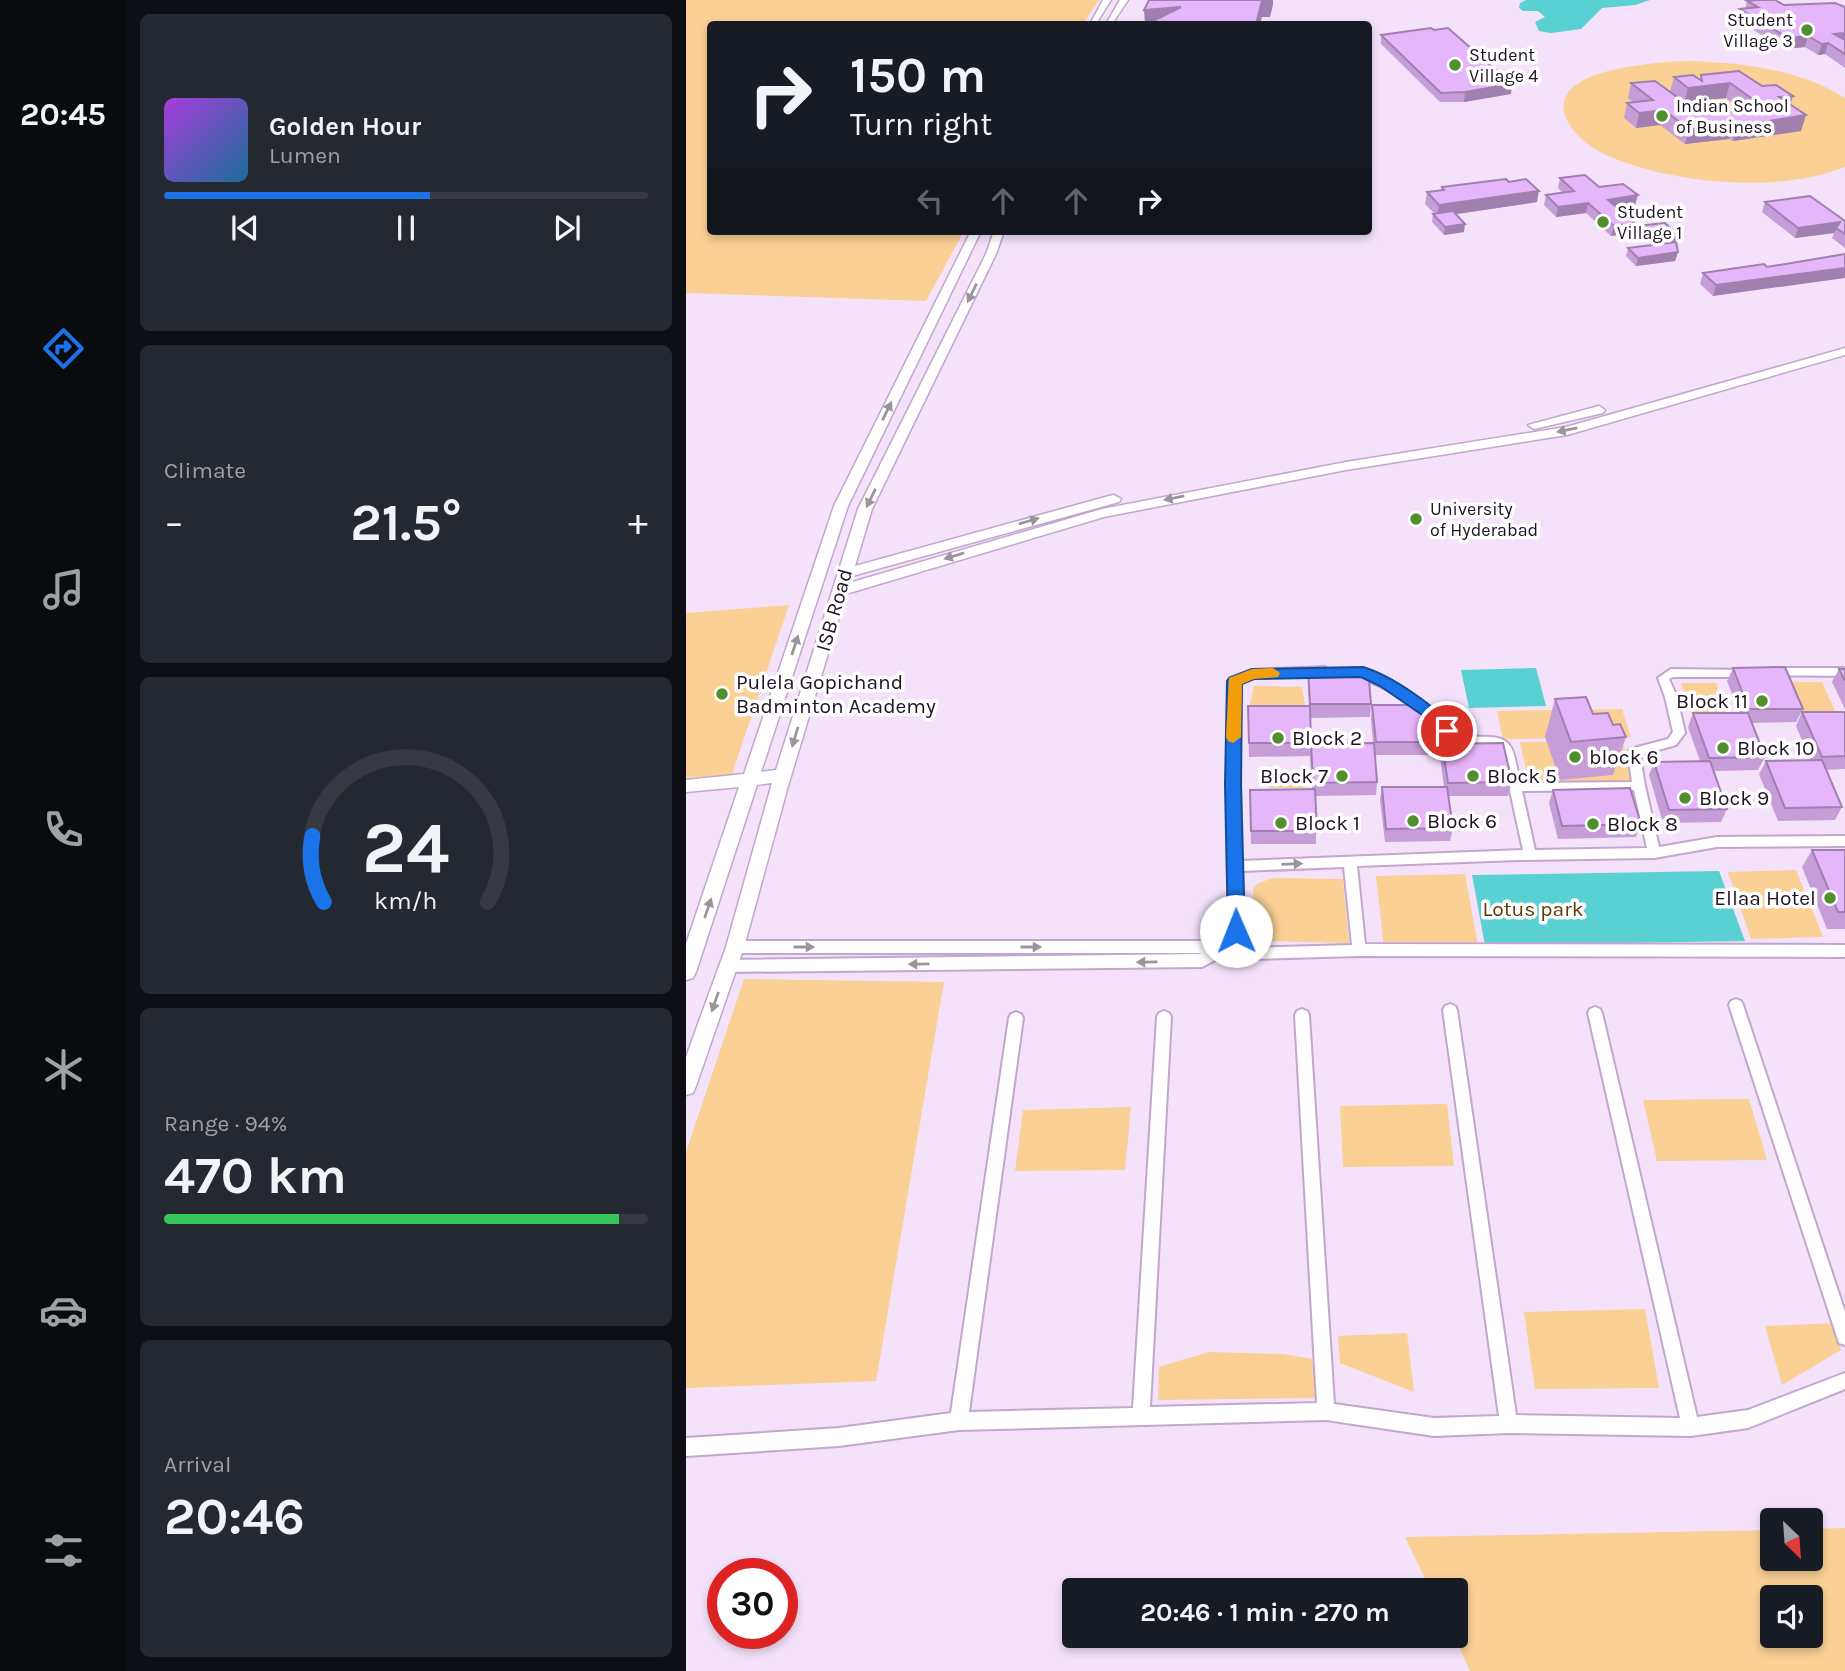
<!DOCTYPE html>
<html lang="en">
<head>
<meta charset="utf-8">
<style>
  body { margin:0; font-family:Karla,sans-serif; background:#242831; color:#f1f3f6; height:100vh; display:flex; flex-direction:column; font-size:26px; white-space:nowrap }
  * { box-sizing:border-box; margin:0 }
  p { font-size:23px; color:#9ea1a6 }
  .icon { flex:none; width:38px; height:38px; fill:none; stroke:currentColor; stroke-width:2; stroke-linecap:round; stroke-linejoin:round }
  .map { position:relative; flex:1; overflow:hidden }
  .side { display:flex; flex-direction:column; gap:14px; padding:14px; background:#0d0f14; width:560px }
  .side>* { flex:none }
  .top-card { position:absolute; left:21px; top:21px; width:665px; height:214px; border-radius:7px; box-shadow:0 4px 10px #0003; background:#171b24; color:#f1f3f6; overflow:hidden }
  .needle { width:46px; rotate:155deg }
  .controls { position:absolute; left:1074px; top:1508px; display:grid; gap:14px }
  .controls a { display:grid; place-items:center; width:63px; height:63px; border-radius:7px; background:#171b24; box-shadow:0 4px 10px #0003; font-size:35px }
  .speed { position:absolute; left:21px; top:1558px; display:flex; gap:14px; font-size:35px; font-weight:700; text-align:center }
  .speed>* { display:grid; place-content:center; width:91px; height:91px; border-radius:50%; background:#171b24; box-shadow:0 4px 10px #0003; line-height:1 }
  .speed .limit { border:10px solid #d22; background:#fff; color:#111 }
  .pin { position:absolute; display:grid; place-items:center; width:60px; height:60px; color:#fff; margin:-30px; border:4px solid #fff; border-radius:50%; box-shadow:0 2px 7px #0007 }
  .me { position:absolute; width:77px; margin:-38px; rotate:359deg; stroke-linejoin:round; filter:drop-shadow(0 0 5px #0008) }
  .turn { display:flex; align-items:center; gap:24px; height:147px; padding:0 28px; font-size:32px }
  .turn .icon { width:91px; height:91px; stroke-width:2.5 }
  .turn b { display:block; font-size:49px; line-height:60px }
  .lanes { display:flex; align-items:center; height:66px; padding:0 28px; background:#0003; justify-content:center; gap:35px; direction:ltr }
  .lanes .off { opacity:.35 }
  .big { font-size:52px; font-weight:700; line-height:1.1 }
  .side .widget { flex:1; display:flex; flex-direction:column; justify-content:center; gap:10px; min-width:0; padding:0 24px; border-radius:10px; background:#242831 }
  .side .dial { align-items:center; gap:0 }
  .dial svg { height:182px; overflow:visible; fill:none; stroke:#363941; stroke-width:7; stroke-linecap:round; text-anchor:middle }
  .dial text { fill:#f1f3f6; stroke:none }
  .song { display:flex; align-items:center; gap:21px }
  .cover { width:84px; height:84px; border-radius:10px; background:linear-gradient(135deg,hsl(280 70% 55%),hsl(200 70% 35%)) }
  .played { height:7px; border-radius:4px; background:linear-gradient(90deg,#1a73e8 55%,#363941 55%) }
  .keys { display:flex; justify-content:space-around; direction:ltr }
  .heat { display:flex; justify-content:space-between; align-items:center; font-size:38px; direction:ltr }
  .charge { height:10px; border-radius:5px; background:linear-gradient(90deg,#34c759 94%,#363941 0) }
  .trip { position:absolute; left:376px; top:1578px; width:406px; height:70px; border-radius:7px; background:#171b24; box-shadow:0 4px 10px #0003; font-weight:700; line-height:70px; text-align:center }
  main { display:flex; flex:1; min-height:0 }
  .dock { display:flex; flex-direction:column; width:126px; justify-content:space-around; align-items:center; background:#090b0e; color:#9ea1a6 }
  .dock .icon { width:49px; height:49px }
  .dock .selected { color:#1a73e8 }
  .dock b { font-size:32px; color:#f1f3f6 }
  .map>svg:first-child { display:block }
  .green { fill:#fad095; fill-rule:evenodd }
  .water { fill:#59d0d2 }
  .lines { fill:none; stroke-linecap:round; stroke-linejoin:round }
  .street-casing { stroke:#c2a6ce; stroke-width:4 }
  .secondary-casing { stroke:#c2a6ce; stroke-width:3 }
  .street { fill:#fff; fill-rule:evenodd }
  .secondary { fill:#fff; fill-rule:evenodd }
  .wall { fill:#c69dd7; fill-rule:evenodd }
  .shaded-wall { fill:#a17faf }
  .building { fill:#e6b6fa; stroke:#a17faf; stroke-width:2 }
  .oneway { fill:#9a959c }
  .route { fill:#1a73e8; stroke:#114b97; stroke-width:2 }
  .slow { fill:#f59e0b }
  .poi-dot { fill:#508e2e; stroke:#fff; stroke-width:2.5 }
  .labels { text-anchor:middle; stroke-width:7; stroke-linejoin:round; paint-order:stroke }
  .far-poi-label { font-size:18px; fill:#1e1322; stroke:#fff; text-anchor:start }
  .street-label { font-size:21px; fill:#1e1322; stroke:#fff }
  .poi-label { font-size:21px; fill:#1e1322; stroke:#fff; text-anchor:start }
  .park-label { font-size:21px; fill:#5b3c00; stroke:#fff }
</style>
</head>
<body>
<main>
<nav class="dock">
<b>20:45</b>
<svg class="icon selected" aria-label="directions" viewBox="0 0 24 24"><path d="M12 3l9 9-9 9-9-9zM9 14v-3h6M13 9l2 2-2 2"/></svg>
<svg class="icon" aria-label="music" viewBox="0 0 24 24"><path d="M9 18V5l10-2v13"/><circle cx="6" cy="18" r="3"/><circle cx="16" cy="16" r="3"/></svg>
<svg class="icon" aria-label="phone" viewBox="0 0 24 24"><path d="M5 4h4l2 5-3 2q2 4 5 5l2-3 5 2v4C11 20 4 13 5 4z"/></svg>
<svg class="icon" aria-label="climate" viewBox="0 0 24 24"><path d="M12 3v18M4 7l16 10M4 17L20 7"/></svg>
<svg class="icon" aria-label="car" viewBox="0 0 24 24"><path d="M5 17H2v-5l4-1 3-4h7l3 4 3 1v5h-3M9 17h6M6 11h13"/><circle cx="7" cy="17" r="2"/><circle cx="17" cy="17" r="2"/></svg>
<svg class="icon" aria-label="filters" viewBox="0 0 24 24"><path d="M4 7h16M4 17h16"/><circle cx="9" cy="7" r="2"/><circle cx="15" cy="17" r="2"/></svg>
</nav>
<section class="side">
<div class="widget">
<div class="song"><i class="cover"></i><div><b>Golden Hour</b><p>Lumen</p></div></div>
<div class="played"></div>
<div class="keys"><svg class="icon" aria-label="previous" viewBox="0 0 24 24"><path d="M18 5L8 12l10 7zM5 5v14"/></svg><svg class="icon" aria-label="pause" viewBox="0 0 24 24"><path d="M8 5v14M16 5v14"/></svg><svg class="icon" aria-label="next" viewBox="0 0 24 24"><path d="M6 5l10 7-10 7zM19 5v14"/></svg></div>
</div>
<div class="widget"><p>Climate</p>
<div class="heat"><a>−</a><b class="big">21.5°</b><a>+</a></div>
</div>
<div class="widget dial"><svg viewBox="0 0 100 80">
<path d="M14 69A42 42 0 1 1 86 69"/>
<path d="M14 69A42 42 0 0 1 9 40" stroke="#1a73e8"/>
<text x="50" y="56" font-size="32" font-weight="700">24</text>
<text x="50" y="72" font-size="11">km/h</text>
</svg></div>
<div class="widget"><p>Range · 94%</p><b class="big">470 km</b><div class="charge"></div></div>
<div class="widget"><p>Arrival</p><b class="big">20:46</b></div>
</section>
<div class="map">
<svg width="1159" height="1671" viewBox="0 0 1159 1671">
  <rect width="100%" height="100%" fill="#f4e2fb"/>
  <g class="green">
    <polygon points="0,0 413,0 397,24 24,24 24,231 278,231 240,301 0,293"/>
    <path d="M1004,61c53,2 109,8 155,37v69c-67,27 -176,17 -241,-13 -16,-8 -31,-20 -38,-36 -21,-51 96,-56 124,-57z"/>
    <polygon points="103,605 46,774 0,778 0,613"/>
    <polygon points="1101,682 1136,682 1149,711 1112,711"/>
    <polygon points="995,683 1030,683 1040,712 1004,712"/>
    <polygon points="568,686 616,687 619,707 563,709"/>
    <polygon points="936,709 945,737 817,739 811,711"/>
    <polygon points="936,741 953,786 843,784 834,742"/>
    <rect x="583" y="772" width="37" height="16"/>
    <polygon points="1110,870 1137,937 1065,939 1042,872"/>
    <polygon points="779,874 792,945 698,948 690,876"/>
    <polygon points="586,878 657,879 663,943 570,941 567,890 571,884"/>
    <polygon points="58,979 258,982 190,1381 0,1388 0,1152"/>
    <polygon points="1063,1099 1081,1160 971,1161 957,1100"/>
    <polygon points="761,1104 768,1166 657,1167 654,1106"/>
    <polygon points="445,1107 439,1170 329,1171 337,1110"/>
    <polygon points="959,1309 973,1388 849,1389 838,1312"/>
    <polygon points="1149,1323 1155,1350 1096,1385 1079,1326"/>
    <polygon points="721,1333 728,1392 654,1363 652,1336"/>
    <polygon points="523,1352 597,1354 626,1359 632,1398 472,1400 473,1367"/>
    <path d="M1159,1528v143h-375l-16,-35h2v-45h-25l-26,-54 368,-7v29h38v-30zM1087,1598h38v38h-38z"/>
  </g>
  <g class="water">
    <polygon points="840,0 964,0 949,5 916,8 895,29 865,33 853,31 849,22 859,17 852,11 837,11 833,8 834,3"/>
    <polygon points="850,668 860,706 783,708 775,670"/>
    <polygon points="1033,871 1059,941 799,945 786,875"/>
  </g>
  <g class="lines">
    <defs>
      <g id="street">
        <path d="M639,667l5,4 -1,3 -76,4 -14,5 2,178 282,-11 -22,-100c-14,-9 -32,-2 -47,-9 -12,-6 -19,-17 -29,-25 -22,-19 -48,-34 -76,-41l-1,-3 5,-4c30,6 58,24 81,43 9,7 15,17 24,22 15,9 41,-3 52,13 5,6 8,28 10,37l112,-1 -4,-30 2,-3 38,-10 5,-7 -8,-35 -7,-19 13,-9 80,1 1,3 -5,4h-74l-4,2 8,18 8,36 -9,12 -36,10 5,31 14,61 58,-10 128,-1v10l-128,1 -63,11 -136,2 -161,6 8,78 480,1v12l-486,-1 -144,4 -13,7 -475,5 -5,-2 -2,-4 2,-4 5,-2 475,-6 -3,-1h-464l-5,-2 -2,-4 2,-4 5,-2h466l14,7h15l-3,-163 2,-104 1,-3 22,-8zM948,790l13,58 -112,2 -13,-59zM658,867l8,78 -109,3 -2,-77z"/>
        <polygon points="1086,668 1159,668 1159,676 1082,675 1081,672 1082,669"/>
        <polygon points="1050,999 1055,1001 1057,1005 1159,1312 1159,1345 1153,1343 1151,1337 1043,1005 1045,1001"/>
        <polygon points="764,1004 769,1006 771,1010 830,1415 994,1418 902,1013 904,1009 909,1007 914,1009 916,1013 1011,1417 1062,1410 1159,1373 1159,1389 1062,1428 1005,1436 823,1433 748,1436 640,1420 273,1430 153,1446 0,1456 0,1438 153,1428 265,1413 323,1018 325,1014 330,1012 335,1014 337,1018 283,1412 447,1408 471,1017 473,1013 478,1011 483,1013 485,1017 464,1407 631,1403 609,1015 611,1011 616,1009 621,1011 623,1015 648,1404 748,1418 813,1416 757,1010 759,1006"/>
      </g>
      <g id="secondary">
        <polygon points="417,0 425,0 410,24 404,24"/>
        <polygon points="434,0 442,0 426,24 420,24"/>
        <polygon points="285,231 295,231 162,506 75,772 90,770 172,509 300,254 308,231 318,231 310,254 186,509 169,566 423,496 428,495 435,499 433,502 166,576 163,583 416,509 660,462 880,427 1159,348 1159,355 881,435 660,470 418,517 160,594 102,786 58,947 10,1086 7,1093 0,1095 0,1057 40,947 86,783 71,785 10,972 7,978 0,980 0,944 53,787 0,792 0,780 58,774 148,506"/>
        <polygon points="913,406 919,410 917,413 848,429 842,425"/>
      </g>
    </defs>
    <use href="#street" class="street-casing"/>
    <use href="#secondary" class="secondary-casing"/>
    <use href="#street" class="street"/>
    <use href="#secondary" class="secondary"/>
  </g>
  <g class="wall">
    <polygon points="1061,1 1098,5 1159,7 1159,68 1139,54 1132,55 1119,47 1099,49 1051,20 1054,9 1059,9"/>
    <polygon points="695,35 825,94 778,102 754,102 695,44"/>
    <path d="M1015,75l61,11 31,10 -3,9 11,26 -68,10 -4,-2 -44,5 -25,-19 -24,3 -12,-10 3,-15 6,-1 -5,-4 3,-15 39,9 4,-15 26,3zM1040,98l17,13 -41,4 -17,-13z"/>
    <polygon points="874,178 913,187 949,205 931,208 946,233 925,236 900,213 870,217 858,205 860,195 877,193 872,188"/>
    <polygon points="756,187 851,202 770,214 778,232 758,235 746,222 747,214 749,214 739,204 741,192 755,190"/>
    <polygon points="1079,202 1159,221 1159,248 1146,238 1148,233 1109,238 1076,212"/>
    <polygon points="960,225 991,244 992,252 989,261 950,266 940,256 942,248 969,244 958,233"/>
    <polygon points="1081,267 1027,296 1014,284 1017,273"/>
    <polygon points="1047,668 1117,709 1110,722 1066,723 1079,757 1072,770 1028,771 1041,809 1035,822 977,823 963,775 968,762 1014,761 1002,727 1007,713 1053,713 1041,681"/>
    <polygon points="1153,669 1159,669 1159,709 1146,682"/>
    <polygon points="622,670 685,704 684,717 625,718 625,744 687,743 685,719 686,705 752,742 750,755 689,755 691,782 690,795 630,796 630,844 565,844 564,790 626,789 624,756 563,757 562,706 623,706"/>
    <polygon points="869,699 907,714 927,725 940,737 927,775 874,780 859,737"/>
    <polygon points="1116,712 1159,712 1159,769 1140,770 1156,807 1149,820 1092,821 1073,774 1080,761 1124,760 1110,726"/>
    <polygon points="756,744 826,782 822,796 762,796 767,828 764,841 699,842 694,800 696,787 758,787 754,757"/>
    <polygon points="867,790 955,824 950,837 872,839 863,803"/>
    <polygon points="1126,850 1159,850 1159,929 1141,929 1116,867"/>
  </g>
  <g class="shaded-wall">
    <polygon points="587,0 587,5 584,17 576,17 574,24 570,24 576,1"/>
    <polygon points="495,7 486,24 459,24 458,10"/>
    <polygon points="1159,33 1159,43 1148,34"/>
    <polygon points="1122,36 1119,47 1099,49 1102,38"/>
    <polygon points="1142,43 1139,54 1132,55 1136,44"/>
    <polygon points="1044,83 1040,98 999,102 1002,88"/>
    <polygon points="826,84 825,94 778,102 779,92"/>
    <polygon points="1107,96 1102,111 1093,97"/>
    <polygon points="978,110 974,125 950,128 953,113"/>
    <polygon points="1120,115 1115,131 1047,141 1051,126"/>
    <polygon points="1048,123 1043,139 999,144 1003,129"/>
    <polygon points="853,191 851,202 751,217 753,205"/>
    <polygon points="952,195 949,205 920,209 922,200"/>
    <polygon points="902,203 900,213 870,217 872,207"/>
    <polygon points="1154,222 1148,233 1109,238 1112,228"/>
    <polygon points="949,223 946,233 925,236 928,226"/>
    <polygon points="779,224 778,232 758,235 759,227"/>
    <polygon points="993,236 991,244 972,247 974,238"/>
    <polygon points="992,252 989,261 950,266 952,258"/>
    <polygon points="1159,268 1159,278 1027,296 1030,285"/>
  </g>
  <g class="building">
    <polygon points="463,0 584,0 576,1 570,24 461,24 495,7 458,10"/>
    <polygon points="1071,0 1089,0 1098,5 1149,3 1159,7 1159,33 1148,34 1159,40 1159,54 1142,43 1136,44 1122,36 1102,38 1054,9 1072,7 1061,1"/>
    <polygon points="745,28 748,30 762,28 826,84 779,92 755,93 695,35"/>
    <polygon points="1053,71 1076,86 1090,85 1107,96 1093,97 1120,115 1051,126 1048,123 1003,129 978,110 953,113 941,103 967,100 945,83 969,81 1016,115 1079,108 1044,83 1002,88 988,77 1007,75 1016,81 1015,75"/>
    <polygon points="899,175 913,187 937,184 952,195 922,200 949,223 928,226 902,203 872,207 860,195 888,191 874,178"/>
    <polygon points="820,179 823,182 840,179 853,191 753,205 741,192 758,190 756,187"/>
    <polygon points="1124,196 1159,221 1159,234 1150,228 1154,222 1112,228 1079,202"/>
    <polygon points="767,211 779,224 759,227 747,214"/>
    <polygon points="979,223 993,236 974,238 960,225"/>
    <polygon points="990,242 992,252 952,258 942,248"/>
    <polygon points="1159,254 1159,268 1030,285 1017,273 1078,264 1081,267"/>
    <polygon points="1099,667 1117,709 1063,709 1047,668"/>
    <polygon points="682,669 685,704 624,704 622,670"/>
    <polygon points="1153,669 1159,669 1159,681"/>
    <polygon points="900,697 907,714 922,713 927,725 934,724 940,737 885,742 869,699"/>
    <polygon points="686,705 739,705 749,713 752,742 690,742"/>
    <polygon points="562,706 624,706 625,743 563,743"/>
    <polygon points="1116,712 1159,712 1159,756 1136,757"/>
    <polygon points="1007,713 1062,713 1079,757 1023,758"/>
    <polygon points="688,743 691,782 627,783 625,744"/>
    <polygon points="817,743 826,782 762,783 756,744"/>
    <polygon points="1136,760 1156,807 1099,808 1080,761"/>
    <polygon points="1024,761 1041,809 983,810 968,762"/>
    <polygon points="696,787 761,787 767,828 700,829"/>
    <polygon points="944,788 955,824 876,826 867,790"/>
    <polygon points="629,789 631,831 565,831 564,790"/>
    <polygon points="1126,850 1159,850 1159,912 1152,912"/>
  </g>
  <defs><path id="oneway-solid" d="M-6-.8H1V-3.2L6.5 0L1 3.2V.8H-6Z" transform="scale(1.75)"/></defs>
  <g class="oneway">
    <use href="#oneway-solid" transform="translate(286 293) rotate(116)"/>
    <use href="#oneway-solid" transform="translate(201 411) rotate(-64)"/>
    <use href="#oneway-solid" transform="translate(881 430) rotate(168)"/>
    <use href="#oneway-solid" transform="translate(185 498) rotate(116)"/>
    <use href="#oneway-solid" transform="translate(488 498) rotate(168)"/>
    <use href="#oneway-solid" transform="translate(343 521) rotate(-16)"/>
    <use href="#oneway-solid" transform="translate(268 556) rotate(163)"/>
    <use href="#oneway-solid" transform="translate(109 645) rotate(-72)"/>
    <use href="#oneway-solid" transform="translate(109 737) rotate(107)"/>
    <use href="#oneway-solid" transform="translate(606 864) rotate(-2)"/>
    <use href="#oneway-solid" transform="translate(22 908) rotate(-71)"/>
    <use href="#oneway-solid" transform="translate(118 947)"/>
    <use href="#oneway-solid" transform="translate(345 947)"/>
    <use href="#oneway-solid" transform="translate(461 962) rotate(179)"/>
    <use href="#oneway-solid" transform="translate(233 964) rotate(179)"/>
    <use href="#oneway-solid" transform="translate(29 1002) rotate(109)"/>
  </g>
  <path class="route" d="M677,667c27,8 76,40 92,64l-2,3h-11l-14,-15 -48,-33 -19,-9 -107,2 -12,5 -1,101 4,146 -3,5h-12l-2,-5 -3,-146 2,-104 2,-3 23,-9z"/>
  <polygon class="slow" points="587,668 594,673 592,677 568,679 556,684 555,737 547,743 542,741 540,737 543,678 566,669"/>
  <g class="poi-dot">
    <circle cx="1121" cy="30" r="7"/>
    <circle cx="769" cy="65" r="7"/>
    <circle cx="976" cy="116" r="7"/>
    <circle cx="917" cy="222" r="7"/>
    <circle cx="730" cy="519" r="7"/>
    <circle cx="36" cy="694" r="7"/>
    <circle cx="1076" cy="701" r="7"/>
    <circle cx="592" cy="738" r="7"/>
    <circle cx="1037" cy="748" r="7"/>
    <circle cx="889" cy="757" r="7"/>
    <circle cx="656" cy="776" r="7"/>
    <circle cx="787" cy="776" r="7"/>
    <circle cx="999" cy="798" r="7"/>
    <circle cx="727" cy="821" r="7"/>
    <circle cx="595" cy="823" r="7"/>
    <circle cx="907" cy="824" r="7"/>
    <circle cx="1144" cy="898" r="7"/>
  </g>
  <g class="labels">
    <g class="far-poi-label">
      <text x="1107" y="26" text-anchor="end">Student<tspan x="1107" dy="21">Village 3</tspan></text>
      <text x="783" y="61">Student<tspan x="783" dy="21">Village 4</tspan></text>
      <text x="990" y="112">Indian School<tspan x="990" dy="21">of Business</tspan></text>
      <text x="931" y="218">Student<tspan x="931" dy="21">Village 1</tspan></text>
      <text x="744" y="515">University<tspan x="744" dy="21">of Hyderabad</tspan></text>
    </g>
    <g class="street-label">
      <text transform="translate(148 610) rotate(-74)" y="7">ISB Road</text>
    </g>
    <g class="poi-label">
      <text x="50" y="689">Pulela Gopichand<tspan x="50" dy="24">Badminton Academy</tspan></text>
      <text x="1062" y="708" text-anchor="end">Block 11</text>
      <text x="606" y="745">Block 2</text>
      <text x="1051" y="755">Block 10</text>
      <text x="903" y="764">block 6</text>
      <text x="642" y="783" text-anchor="end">Block 7</text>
      <text x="801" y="783">Block 5</text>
      <text x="1013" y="805">Block 9</text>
      <text x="741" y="828">Block 6</text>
      <text x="609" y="830">Block 1</text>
      <text x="921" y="831">Block 8</text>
      <text x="1130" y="905" text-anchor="end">Ellaa Hotel</text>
    </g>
    <g class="park-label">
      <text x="847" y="916">Lotus park</text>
    </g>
  </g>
</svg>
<div class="controls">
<a><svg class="needle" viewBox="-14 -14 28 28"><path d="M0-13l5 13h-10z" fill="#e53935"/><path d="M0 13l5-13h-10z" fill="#9ea1a6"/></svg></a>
<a><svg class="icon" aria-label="sound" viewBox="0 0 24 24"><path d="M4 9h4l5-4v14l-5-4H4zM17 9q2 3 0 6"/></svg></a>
</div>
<div class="speed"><div class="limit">30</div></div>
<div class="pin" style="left:761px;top:731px;background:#d93025"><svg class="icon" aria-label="arrive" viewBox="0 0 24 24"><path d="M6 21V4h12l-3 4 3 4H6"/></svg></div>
<svg class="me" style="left:550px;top:931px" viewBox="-20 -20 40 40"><circle r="19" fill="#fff"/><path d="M0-13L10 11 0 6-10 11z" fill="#1a73e8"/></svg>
<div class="trip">20:46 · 1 min · 270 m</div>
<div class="top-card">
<div class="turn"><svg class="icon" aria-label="right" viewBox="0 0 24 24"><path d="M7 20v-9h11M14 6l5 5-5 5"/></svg><div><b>150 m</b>Turn right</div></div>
<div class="lanes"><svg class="icon off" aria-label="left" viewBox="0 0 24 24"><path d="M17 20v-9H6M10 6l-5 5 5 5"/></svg><svg class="icon off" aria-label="ahead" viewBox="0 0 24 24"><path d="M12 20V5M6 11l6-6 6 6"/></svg><svg class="icon off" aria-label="ahead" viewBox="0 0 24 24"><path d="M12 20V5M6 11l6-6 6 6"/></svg><svg class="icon" aria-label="right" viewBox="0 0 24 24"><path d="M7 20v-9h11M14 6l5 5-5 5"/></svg></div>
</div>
</div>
</main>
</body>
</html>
